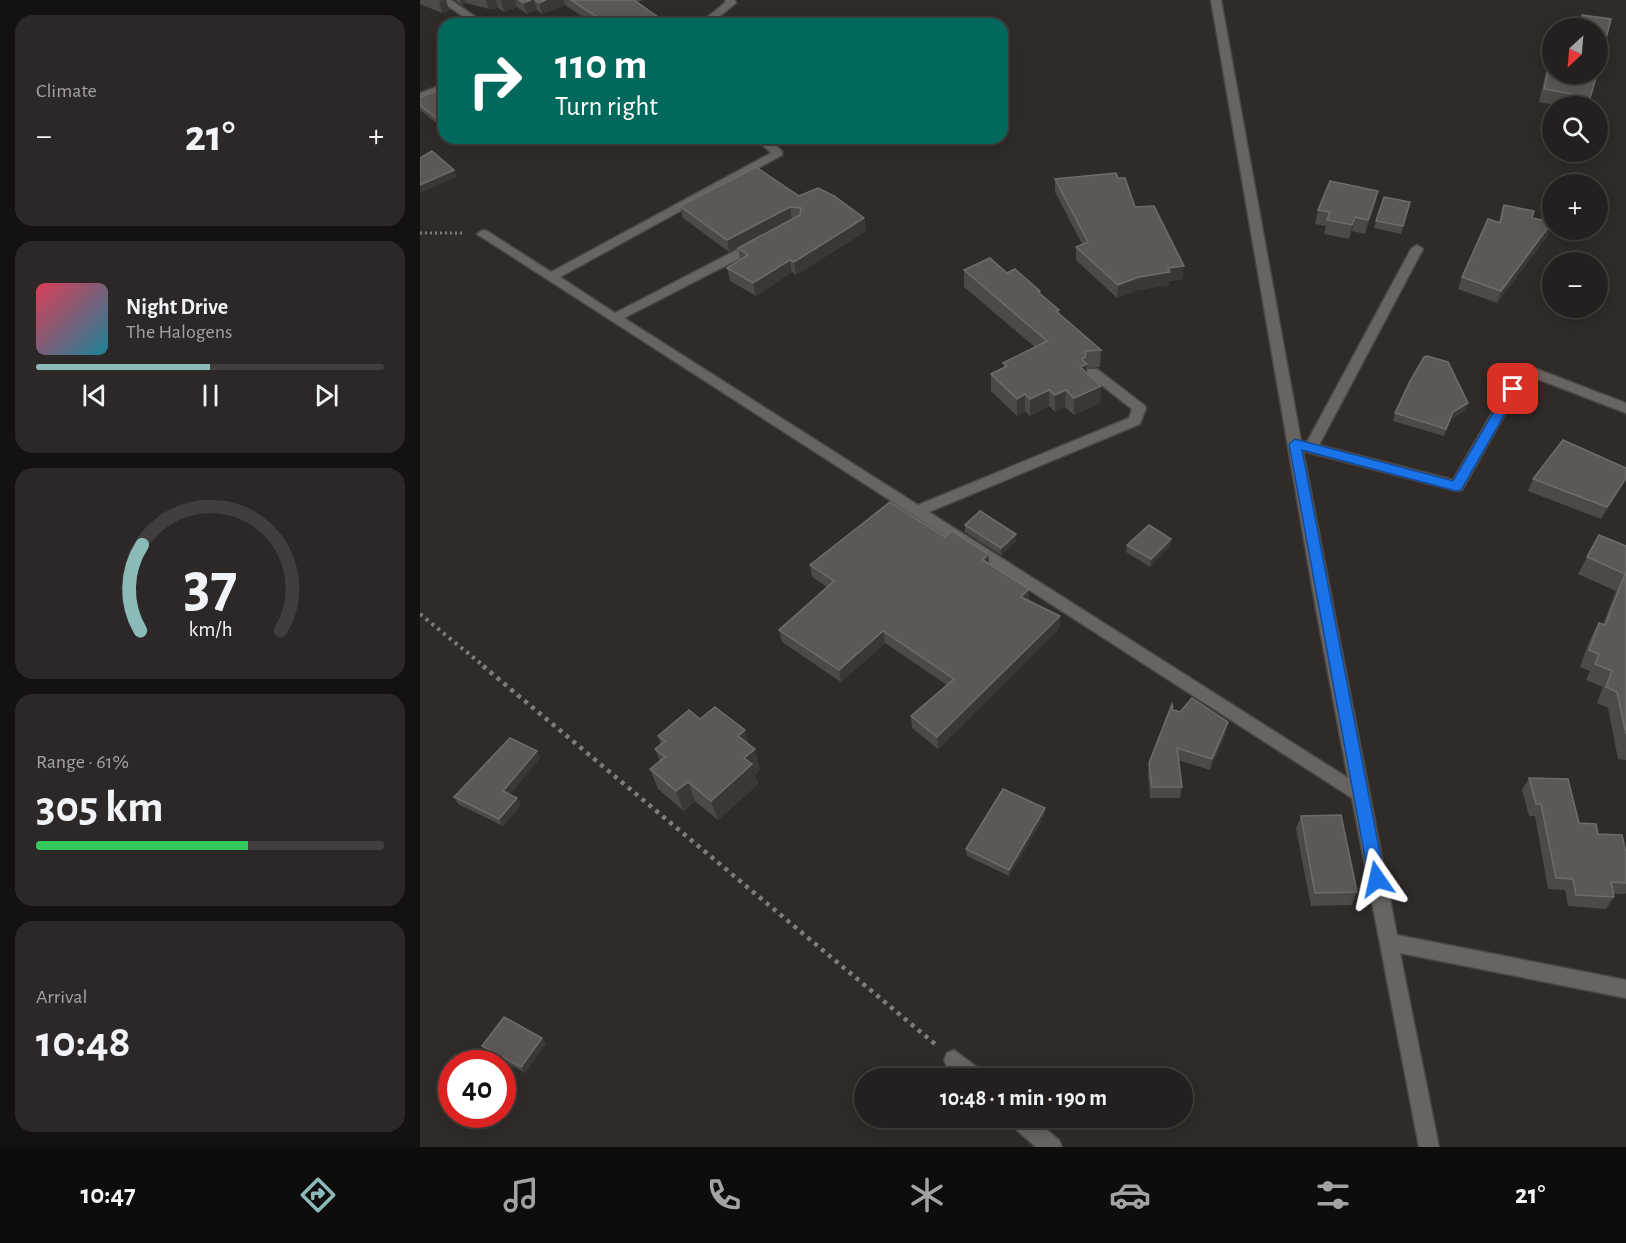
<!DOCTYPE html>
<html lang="en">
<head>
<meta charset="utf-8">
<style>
  body { margin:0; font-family:"Alegreya Sans",sans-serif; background:#2c2828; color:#f1f3f6; height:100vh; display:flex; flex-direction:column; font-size:22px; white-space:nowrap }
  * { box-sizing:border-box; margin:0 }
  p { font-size:20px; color:#a3a3a4 }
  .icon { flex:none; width:33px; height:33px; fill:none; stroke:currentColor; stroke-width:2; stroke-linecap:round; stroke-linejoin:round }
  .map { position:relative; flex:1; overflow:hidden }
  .sheet { display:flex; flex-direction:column; gap:15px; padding:15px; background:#141211; width:420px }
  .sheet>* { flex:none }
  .guide { position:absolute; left:18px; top:18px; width:570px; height:126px; border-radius:18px; box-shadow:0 3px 15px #0003,0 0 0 2px #413e3d; background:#00695c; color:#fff; overflow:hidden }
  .needle { width:39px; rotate:206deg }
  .fabs { position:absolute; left:1122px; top:18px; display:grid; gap:12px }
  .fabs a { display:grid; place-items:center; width:66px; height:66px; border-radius:50%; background:#24201f; box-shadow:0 3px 15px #0003,0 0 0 2px #413e3d; font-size:30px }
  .speed { position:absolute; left:18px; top:1050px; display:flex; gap:12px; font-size:30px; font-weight:700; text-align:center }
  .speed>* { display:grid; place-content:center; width:78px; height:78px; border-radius:50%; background:#24201f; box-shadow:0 3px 15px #0003,0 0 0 2px #413e3d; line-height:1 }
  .speed .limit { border:9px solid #d22; background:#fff; color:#111 }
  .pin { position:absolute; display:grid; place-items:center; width:51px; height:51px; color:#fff; margin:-26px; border-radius:12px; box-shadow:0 3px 9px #0006 }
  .me { position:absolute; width:66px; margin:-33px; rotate:349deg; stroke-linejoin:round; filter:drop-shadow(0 0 4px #0008) }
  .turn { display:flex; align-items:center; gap:21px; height:126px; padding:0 18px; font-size:27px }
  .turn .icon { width:78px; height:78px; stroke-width:2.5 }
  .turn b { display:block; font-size:42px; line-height:51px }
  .big { font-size:45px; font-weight:700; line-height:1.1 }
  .sheet .widget { flex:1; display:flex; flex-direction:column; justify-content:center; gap:9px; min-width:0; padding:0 21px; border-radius:18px; background:#2c2828 }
  .sheet .dial { align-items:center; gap:0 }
  .dial svg { height:156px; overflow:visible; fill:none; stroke:#413e3d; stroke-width:7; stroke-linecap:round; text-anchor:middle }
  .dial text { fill:#f1f3f6; stroke:none }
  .song { display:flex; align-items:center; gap:18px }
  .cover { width:72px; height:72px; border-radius:9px; background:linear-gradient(135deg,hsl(350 70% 55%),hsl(190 70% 35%)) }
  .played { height:6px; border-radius:3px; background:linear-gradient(90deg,#8bbbb9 50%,#413e3d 50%) }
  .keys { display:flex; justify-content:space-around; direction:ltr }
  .heat { display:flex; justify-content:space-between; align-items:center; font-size:33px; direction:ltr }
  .charge { height:9px; border-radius:4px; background:linear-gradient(90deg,#34c759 61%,#413e3d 0) }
  .trip { position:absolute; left:434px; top:1068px; width:339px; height:60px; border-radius:30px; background:#24201f; box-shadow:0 3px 15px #0003,0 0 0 2px #413e3d; font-weight:700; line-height:60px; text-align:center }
  .menu { display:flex; height:96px; justify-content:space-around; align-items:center; background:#0e0d0c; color:#a3a3a4 }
  .menu .icon { width:42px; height:42px }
  .menu .selected { color:#8bbbb9 }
  .menu b { font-size:27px; color:#f1f3f6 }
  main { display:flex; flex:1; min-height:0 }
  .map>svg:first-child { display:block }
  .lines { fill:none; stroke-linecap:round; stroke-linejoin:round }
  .minor-casing { stroke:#494644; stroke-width:3 }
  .path-far2 { stroke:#807c7a; stroke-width:3; stroke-dasharray:2 3; stroke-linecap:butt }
  .path-far1 { stroke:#807c7a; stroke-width:4; stroke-dasharray:3 4.5; stroke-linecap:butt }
  .path { stroke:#807c7a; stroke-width:4.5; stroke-dasharray:4 5; stroke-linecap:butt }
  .minor { fill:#696461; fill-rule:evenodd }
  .wall { fill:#4e4947 }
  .shaded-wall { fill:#3c3735 }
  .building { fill:#5d5856; stroke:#706b69; stroke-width:1.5 }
  .route { fill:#1a73e8; stroke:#114b97; stroke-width:1.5 }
</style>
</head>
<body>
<main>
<section class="sheet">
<div class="widget"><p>Climate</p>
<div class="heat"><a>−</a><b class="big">21°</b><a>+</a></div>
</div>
<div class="widget">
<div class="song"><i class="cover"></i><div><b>Night Drive</b><p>The Halogens</p></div></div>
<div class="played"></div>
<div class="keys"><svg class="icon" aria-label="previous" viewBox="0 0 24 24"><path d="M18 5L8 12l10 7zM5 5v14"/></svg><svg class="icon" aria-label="pause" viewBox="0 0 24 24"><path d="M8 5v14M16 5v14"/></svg><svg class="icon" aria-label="next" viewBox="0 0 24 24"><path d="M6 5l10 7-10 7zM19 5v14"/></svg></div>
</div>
<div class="widget dial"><svg viewBox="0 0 100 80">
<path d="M14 69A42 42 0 1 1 86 69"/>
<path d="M14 69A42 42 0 0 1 15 25" stroke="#8bbbb9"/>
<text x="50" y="56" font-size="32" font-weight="700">37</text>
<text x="50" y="72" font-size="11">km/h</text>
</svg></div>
<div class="widget"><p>Range · 61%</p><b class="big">305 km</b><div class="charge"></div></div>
<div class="widget"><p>Arrival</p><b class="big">10:48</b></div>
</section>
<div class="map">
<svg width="1206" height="1147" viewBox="0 0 1206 1147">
  <rect width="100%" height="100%" fill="#302b29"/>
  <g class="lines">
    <defs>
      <g id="minor">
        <polygon points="19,0 31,0 66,24 54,24"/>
        <polygon points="305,0 315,0 316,3 290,24 279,24 306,2"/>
        <polygon points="791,0 801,0 881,441 887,442 991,249 997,245 1003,249 899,445 1033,480 1099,366 1109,366 1206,403 1206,413 1107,375 1042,490 1037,491 883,451 977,935 1206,980 1206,998 980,953 1019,1147 999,1147 932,798 57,234 63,230 67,231 131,272 351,153 335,138 347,138 362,151 362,155 140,277 195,313 332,242 340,242 340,248 204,318 498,505 709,418 712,409 665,372 667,369 677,369 724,405 726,408 720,424 509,512 928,778 896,609"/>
        <polygon points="24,84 24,91 0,100 0,93"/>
        <polygon points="534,1050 562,1071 565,1078 541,1078 527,1067 524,1060 527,1053"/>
        <polygon points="588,1118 613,1118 639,1140 642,1147 616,1147 591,1125"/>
      </g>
    </defs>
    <use href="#minor" class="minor-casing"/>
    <polyline class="path-far2" points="0,233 44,233"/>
    <polyline class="path-far1" points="0,614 65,667"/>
    <polyline class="path" points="63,666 515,1044"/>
    <use href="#minor" class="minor"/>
  </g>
  <g class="wall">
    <polygon points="0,0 26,0 29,10 22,13 0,4"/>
    <polygon points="35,0 223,0 217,2 238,17 240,24 174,24 145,5 122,14 117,10 107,14 97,7 84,12 78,8 69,9 46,3 42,5"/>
    <polygon points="1162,15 1178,28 1158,28"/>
    <polygon points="1131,55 1169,102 1167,106 1140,106 1119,102 1127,68"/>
    <polygon points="24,88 24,129 0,110 0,97"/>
    <polygon points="698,178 715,207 763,279 749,281 749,285 718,290 697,298 656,260 656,247 662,244 635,192 635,179"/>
    <polygon points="958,191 955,205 945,234 932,231 929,239 904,234 906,226 895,224 898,210"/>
    <polygon points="379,196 444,218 446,231 376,275 372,272 336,296 310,281 307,268 320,260 318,248 309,252 263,218 260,206"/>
    <polygon points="990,202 981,234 954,228 956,221"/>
    <polygon points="1084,205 1112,218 1128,235 1077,303 1038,289 1042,277 1079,222"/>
    <polygon points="544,270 587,273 620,294 639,310 639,313 681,350 680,367 667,368 667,373 681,386 680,403 654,415 645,407 635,412 629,406 610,416 605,411 597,416 571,391 571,374 584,368 583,363 615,347 544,287"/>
    <polygon points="1048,403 1045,411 1031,419 1024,436 973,421 975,413"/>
    <polygon points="1206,468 1206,480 1181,519 1108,491 1113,479"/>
    <polygon points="545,525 596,534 596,541 581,555 545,532"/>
    <polygon points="525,537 568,554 569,564 640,628 518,749 492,728 491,716 527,685 465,643 421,682 362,642 359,630 407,587 392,577 390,565"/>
    <polygon points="751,539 750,546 730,567 706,552 707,545"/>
    <polygon points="1206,546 1206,760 1198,759 1188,708 1177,703 1183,687 1166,680 1170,671 1160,667 1170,639 1179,623 1183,624 1196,591 1158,574 1167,557"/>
    <polygon points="753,710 806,733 790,770 758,760 762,787 760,798 730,798 728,774 729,763"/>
    <polygon points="280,719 330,745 340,769 335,774 338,784 298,820 275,801 264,811 238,789 230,769 240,761 235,749 241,744 238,736"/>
    <polygon points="120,758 89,795 97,798 101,805 83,826 38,804 34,797"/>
    <polygon points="1109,778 1159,823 1178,834 1206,853 1206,893 1205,894 1193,894 1194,897 1186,909 1148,906 1145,890 1128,889 1115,816 1109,816 1102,790"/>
    <polygon points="625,808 625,815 589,876 547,856 546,849"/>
    <polygon points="881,816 937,892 932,905 891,906 876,829"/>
    <polygon points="122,1038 126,1043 105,1073 66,1051 62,1046"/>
  </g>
  <g class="shaded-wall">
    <polygon points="23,0 26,0 29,10 22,13 19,2"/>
    <polygon points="40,0 45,0 46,3 42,5"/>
    <polygon points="66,0 76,0 78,8 69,9"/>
    <polygon points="83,0 95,0 97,7 84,12 81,1"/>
    <polygon points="111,0 114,0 117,10 107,14 103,3"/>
    <polygon points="126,0 144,0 145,5 122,14 119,3"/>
    <polygon points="238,17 240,24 219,24"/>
    <polygon points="34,170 37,177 0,193 0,185"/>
    <polygon points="958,191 955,205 945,234 948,220"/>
    <polygon points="370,207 372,220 309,252 307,240"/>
    <polygon points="935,217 932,231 929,239 932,225"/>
    <polygon points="444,218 446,231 376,275 374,262"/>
    <polygon points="1132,222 1128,235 1077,303 1081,291"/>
    <polygon points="370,260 372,272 336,296 333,283"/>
    <polygon points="764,266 763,279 749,281 749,285 718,290 697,298 698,285 719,277 748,268"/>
    <polygon points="666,351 665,364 667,364 667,380 660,367"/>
    <polygon points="681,386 680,403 654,415 654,398"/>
    <polygon points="629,390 629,406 610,416 610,399"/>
    <polygon points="646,390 645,407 635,412 635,395"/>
    <polygon points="605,394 605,411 597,416 597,399"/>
    <polygon points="1048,403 1045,411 1031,419 1024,436 1033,412"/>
    <polygon points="1206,478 1206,480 1181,519 1187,507"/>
    <polygon points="596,534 596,541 581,555 581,548"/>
    <polygon points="751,539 750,546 730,567 731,559"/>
    <polygon points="568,554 569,567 563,560"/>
    <polygon points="609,589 609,602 601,597"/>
    <polygon points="640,616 640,628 518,749 517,737"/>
    <polygon points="463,631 465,643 421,682 419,670"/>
    <polygon points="808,722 806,733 790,770 792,759"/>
    <polygon points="325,730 331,750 318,736"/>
    <polygon points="335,749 340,769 335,774 338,784 298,820 291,801 324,758"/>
    <polygon points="117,751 120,758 86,798 83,791"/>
    <polygon points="268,782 275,801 264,811 256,791"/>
    <polygon points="97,798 101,805 83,826 79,819"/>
    <polygon points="625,808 625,815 589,876 589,870"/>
    <polygon points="122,1038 126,1043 105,1073 101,1067"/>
  </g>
  <g class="building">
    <polygon points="99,0 111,0 103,3"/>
    <polygon points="115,0 126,0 119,3"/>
    <polygon points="151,0 214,0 238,17 219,24 188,24"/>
    <polygon points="1162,15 1191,19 1178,70 1178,28 1161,28"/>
    <polygon points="1131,55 1132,55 1132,74 1177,74 1169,102 1157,100 1157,95 1124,89"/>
    <polygon points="24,88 24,124 0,105 0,97"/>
    <polygon points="12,151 34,170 0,185 0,158"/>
    <polygon points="336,167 379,196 398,188 414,196 444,218 374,262 370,260 333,283 307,268 328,255 318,248 380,215 381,208 370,207 307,240 260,206"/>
    <polygon points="696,173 698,178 705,178 715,207 734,206 764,266 748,268 750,272 719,277 698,285 656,247 668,242 635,179"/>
    <polygon points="910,181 958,191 948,220 935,217 932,225 907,220 910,212 898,210"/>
    <polygon points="964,197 990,202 983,226 956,221"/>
    <polygon points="1084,205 1114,211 1112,218 1132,222 1081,291 1042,277 1068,219 1080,223"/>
    <polygon points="570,258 587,273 595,269 620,291 618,292 639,310 636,311 681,350 666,351 665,358 662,359 667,364 660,367 681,386 654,398 646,390 635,395 629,390 610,399 605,394 597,399 571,374 587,366 583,363 627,341 544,270"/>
    <polygon points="1007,356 1028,362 1048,403 1033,412 1026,429 975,413 990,381 1004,357"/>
    <polygon points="1143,440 1206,468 1206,478 1187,507 1113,479"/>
    <polygon points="470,502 525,537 532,531 568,554 563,560 609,589 601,597 640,616 517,737 491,716 534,679 463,631 419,670 359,630 414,581 390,565"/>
    <polygon points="560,511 596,534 581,548 545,525"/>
    <polygon points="729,525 751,539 731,559 707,545"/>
    <polygon points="1179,535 1206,546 1206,734 1197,692 1186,687 1192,671 1175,664 1179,654 1169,650 1179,623 1185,625 1205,574 1167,557"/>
    <polygon points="772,698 808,722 792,759 757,748 762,787 732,787 729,763 752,704 753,710 760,712"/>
    <polygon points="295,707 325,730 318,736 335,749 324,758 332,764 291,801 268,782 256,791 230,769 245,757 235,749 245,741 238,736 269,710 280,719"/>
    <polygon points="90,738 117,751 83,791 97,798 79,819 34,797"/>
    <polygon points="1109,778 1148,779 1159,823 1176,824 1178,834 1202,835 1206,853 1206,883 1191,882 1194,897 1156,895 1153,879 1136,878 1121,804 1116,804"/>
    <polygon points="583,789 625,808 589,870 546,849"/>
    <polygon points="921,815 937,892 895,893 881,816"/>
    <polygon points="84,1017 122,1038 101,1067 62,1046"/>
  </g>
  <polygon class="route" points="1093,385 1099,389 1041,490 1036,491 882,450 965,879 962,884 957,886 951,884 949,879 869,444 875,439 1033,481 1089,386"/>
</svg>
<div class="fabs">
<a><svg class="needle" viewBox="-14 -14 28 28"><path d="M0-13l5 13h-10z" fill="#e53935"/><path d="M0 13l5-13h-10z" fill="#a3a3a4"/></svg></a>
<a><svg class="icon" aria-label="search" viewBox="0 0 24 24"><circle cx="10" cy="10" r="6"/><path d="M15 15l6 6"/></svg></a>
<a>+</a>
<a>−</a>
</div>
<div class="speed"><div class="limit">40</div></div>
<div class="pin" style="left:1093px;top:389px;background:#d93025"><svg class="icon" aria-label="arrive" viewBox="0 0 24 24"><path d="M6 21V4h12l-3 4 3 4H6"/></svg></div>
<svg class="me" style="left:957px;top:879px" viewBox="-20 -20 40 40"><path d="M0-17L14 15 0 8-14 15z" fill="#1a73e8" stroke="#fff" stroke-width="4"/></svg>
<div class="trip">10:48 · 1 min · 190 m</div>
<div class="guide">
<div class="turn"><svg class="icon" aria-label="right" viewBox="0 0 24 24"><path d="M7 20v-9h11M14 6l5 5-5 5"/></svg><div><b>110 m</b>Turn right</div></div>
</div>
</div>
</main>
<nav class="menu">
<b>10:47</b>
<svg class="icon selected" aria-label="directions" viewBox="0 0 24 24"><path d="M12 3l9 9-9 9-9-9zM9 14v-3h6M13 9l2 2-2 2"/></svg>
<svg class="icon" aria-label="music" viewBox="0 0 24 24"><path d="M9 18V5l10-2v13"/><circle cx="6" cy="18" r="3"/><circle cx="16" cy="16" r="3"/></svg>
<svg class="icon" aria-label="phone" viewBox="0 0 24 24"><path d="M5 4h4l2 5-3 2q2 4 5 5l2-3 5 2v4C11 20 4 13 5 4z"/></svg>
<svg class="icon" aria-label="climate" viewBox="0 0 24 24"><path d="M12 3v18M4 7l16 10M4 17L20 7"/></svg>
<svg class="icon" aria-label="car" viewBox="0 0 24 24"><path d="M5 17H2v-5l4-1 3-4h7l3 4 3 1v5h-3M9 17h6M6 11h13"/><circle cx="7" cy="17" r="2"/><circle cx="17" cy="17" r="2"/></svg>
<svg class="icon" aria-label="filters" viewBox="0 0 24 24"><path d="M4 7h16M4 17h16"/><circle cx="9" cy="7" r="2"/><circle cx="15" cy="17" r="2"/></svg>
<b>21°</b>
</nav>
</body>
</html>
